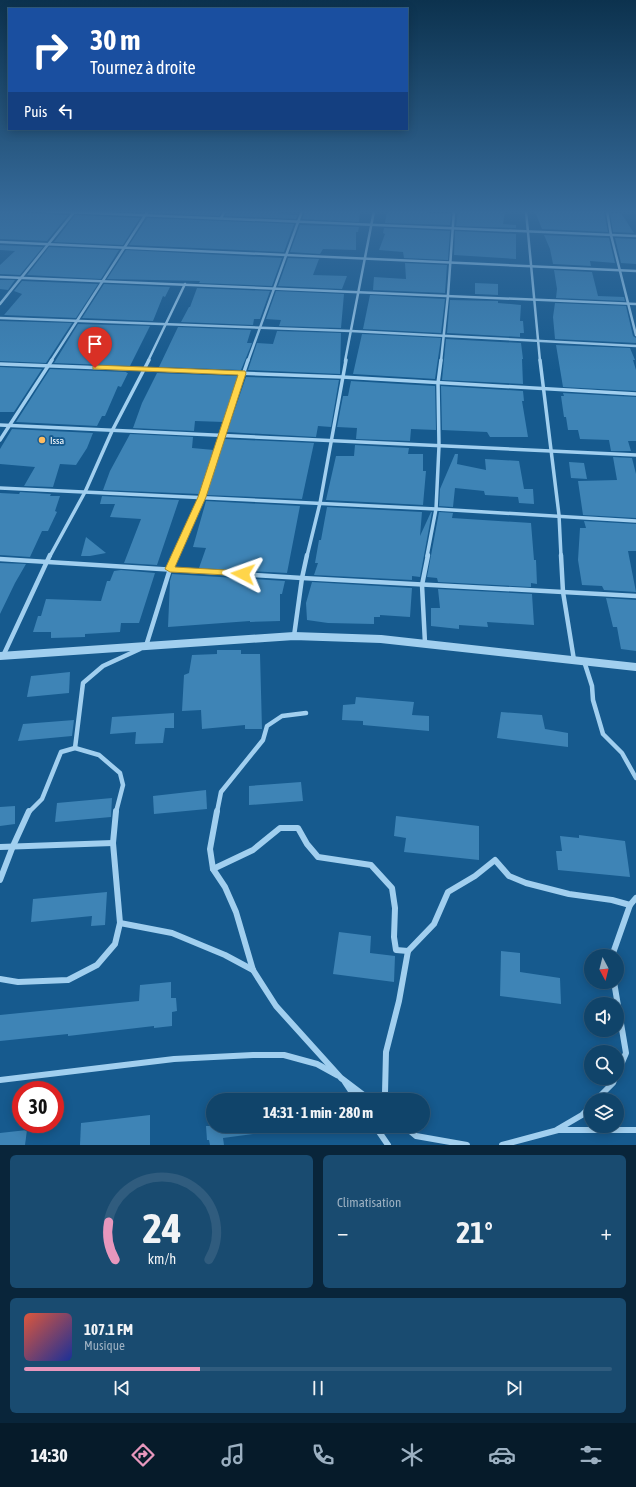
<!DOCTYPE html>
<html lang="fr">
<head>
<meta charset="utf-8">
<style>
  body { margin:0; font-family:"Asap Condensed",sans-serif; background:#194b70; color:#f1f3f6; height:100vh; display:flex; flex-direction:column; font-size:15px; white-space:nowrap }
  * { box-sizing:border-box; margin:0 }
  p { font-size:13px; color:#9cb0c1 }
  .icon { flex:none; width:22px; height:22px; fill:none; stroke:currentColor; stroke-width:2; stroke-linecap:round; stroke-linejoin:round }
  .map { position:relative; height:1145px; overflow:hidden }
  .details { display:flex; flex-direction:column; gap:10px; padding:10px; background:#09253a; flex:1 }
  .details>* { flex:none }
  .banner { position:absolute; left:8px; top:8px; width:400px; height:122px; border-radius:0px; box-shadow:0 2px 10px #0003,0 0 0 1px #305c7e; background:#1a4fa0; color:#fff; overflow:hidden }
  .needle { width:26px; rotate:173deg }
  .controls { position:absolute; left:584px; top:949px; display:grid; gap:8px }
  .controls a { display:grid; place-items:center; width:40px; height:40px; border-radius:50%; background:#10446a; box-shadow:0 2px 10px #0003,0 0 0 1px #305c7e; font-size:20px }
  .speed { position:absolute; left:12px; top:1081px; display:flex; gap:8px; font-size:20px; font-weight:700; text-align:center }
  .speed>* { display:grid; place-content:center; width:52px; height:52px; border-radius:50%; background:#10446a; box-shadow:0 2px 10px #0003,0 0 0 1px #305c7e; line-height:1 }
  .speed .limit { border:6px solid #d22; background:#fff; color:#111 }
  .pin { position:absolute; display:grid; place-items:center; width:34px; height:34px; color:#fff; margin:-41px -17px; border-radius:50% 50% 50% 0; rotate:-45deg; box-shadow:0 0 4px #0007 }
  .pin .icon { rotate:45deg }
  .me { position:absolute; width:44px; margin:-22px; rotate:274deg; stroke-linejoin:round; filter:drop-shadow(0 0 3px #0008) }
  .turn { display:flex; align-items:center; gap:14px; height:84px; padding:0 16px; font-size:18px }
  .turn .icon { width:52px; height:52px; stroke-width:2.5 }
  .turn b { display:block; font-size:28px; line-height:34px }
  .then { display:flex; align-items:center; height:38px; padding:0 16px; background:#0003; gap:8px; font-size:15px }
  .big { font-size:30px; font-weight:700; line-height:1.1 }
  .details .tile { flex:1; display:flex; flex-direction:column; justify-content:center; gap:6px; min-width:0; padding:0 14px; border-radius:6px; background:#194b70 }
  .details .dial { align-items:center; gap:0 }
  .dial svg { height:104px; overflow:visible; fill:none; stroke:#305c7e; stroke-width:7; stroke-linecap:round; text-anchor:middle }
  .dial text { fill:#f1f3f6; stroke:none }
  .song { display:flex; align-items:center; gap:12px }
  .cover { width:48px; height:48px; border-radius:6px; background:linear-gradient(135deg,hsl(10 70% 55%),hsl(230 70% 35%)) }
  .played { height:4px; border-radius:2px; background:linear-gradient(90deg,#e797bd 30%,#305c7e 30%) }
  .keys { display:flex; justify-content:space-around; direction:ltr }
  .heat { display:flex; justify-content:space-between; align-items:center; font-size:22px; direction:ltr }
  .details .tiles { flex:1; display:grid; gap:10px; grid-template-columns:1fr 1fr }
  .tile:last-child { grid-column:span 2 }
  .trip { position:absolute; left:206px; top:1093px; width:224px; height:40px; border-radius:20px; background:#10446a; box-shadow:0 2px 10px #0003,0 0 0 1px #305c7e; font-weight:700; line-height:40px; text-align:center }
  .dock { display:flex; height:64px; justify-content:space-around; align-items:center; background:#061b2a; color:#9cb0c1 }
  .dock .icon { width:28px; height:28px }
  .dock .current { color:#e797bd }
  .dock b { font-size:18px; color:#f1f3f6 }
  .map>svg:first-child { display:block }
  .building { fill:#3e84b6 }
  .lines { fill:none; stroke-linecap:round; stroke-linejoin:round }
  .minor-far3 { stroke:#a1cfef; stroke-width:2.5 }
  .minor-far2 { stroke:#a1cfef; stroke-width:3.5 }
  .minor-far1 { stroke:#a1cfef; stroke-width:4.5 }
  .minor { stroke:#a1cfef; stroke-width:6 }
  .tertiary { stroke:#a1cfef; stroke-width:8 }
  .route { fill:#ffd54a; stroke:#a68a30 }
  .poi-dot { fill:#ffbc60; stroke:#165a8e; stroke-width:1.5 }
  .labels { text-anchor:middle; stroke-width:4; stroke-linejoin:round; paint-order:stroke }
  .poi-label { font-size:10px; fill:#fff; stroke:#165a8e; text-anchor:start }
</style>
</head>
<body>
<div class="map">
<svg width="636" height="1145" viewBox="0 0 636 1145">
  <rect width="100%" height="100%" fill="#165a8e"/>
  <g class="building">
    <polygon points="0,211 45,214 68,215 47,241 0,239"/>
    <polygon points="151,211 222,211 219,216 150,213"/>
    <polygon points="228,211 279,211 278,214 298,215 296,219 225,216"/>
    <polygon points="305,211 360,211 359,222 302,219"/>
    <polygon points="387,211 429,211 429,213 451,214 450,225 385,223"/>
    <polygon points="458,211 505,211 503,224 516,225 516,228 456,226"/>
    <polygon points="600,211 604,212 608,232 542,229 535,212"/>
    <polygon points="610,213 621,213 634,233 613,232"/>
    <polygon points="75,215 140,218 123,245 54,242"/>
    <polygon points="147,218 294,224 284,252 129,245"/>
    <polygon points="300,225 359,227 358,232 356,232 356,250 323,249 320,254 290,252"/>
    <polygon points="384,228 450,231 448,260 404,258 403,252 379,250 385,234 383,233"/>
    <polygon points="455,231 516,234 516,259 454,255"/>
    <polygon points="544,235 609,238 615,263 590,261 591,266 553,264 550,249"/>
    <polygon points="615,238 636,239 636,264 621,263"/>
    <polygon points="0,245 43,247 20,275 0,274 0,265 15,251 0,250"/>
    <polygon points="49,247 119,250 101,279 27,275"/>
    <polygon points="126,250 282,258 272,286 199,283 200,281 107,279"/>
    <polygon points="288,258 319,259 313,275 347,276 342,289 278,286"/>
    <polygon points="405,263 447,265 445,293 373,290 374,277 406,279"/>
    <polygon points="554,270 592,272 598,296 624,297 625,301 556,298 557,289"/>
    <polygon points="0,280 15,280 8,290 0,289"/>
    <polygon points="22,281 98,284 76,318 4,315 22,294 14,291"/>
    <polygon points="475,283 498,284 498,295 475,294"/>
    <polygon points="104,284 170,287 165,297 163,296 153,321 82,318"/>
    <polygon points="197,288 270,291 260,319 254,319 253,325 181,322 189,307 190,307"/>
    <polygon points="276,291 344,294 341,328 279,326 281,320 266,319"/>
    <polygon points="370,295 445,299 441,333 363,329"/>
    <polygon points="450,300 498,301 498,303 521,305 520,321 523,321 524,333 520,333 520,337 447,333"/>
    <polygon points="555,303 626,306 633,336 636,338 636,343 555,339 553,317"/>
    <polygon points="0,321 72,323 46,363 0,361"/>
    <polygon points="78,324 150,326 130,366 54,363"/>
    <polygon points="178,327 251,330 247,343 252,343 241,370 159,367"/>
    <polygon points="277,331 341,333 340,374 248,370 257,343 273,344"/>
    <polygon points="362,334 441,338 435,379 353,374"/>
    <polygon points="446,339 521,343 523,359 522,359 523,384 442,380"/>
    <polygon points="556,345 630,348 635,360 633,360 636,370 636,391 563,387"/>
    <polygon points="0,367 42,369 14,412 0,412"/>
    <polygon points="50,369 127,372 126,373 128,373 121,387 118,386 105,416 102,416 97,426 16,422"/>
    <polygon points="157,373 239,376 224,422 195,421 194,431 133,428 142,403"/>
    <polygon points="246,377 339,380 331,427 318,426 316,437 227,432"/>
    <polygon points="351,381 435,386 436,430 411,429 410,441 356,439 357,428 337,427 343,396 348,396"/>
    <polygon points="441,386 523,391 524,401 522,401 528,437 490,437 487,432 442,430"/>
    <polygon points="563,393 636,397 636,441 628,441 631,451 611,451 609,440 580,439 578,430 568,430 566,417 564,417 561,396 564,396"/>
    <polygon points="12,429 93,433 87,448 76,465 60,464 53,487 24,486 35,467 0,464 0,449"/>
    <polygon points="130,434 193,437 192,448 214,450 199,494 103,490 110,471"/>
    <polygon points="225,439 314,443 302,499 206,495"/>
    <polygon points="355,445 409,448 408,454 423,454 423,471 426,471 423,505 326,500 336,456 354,456"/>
    <polygon points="455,454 458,454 457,464 486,470 485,459 519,461 524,489 533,489 534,504 519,503 518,497 485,495 484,491 455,488 453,507 439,506 440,489"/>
    <polygon points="613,457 632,458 636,474 636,518 583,515 578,481 617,480"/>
    <polygon points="569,462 584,463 587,479 571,478"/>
    <polygon points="20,492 51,494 50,496 60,496 55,511 57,512 48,531 42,531 30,557 0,555 0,493 19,494"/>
    <polygon points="102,496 179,500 157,565 124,563 141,519 110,517 115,504 100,504"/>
    <polygon points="206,501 300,506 287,573 199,568 206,548 193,547"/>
    <polygon points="327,507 422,512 420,536 431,512 432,512 420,577 412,576 412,580 314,575 318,563 315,563 319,540 321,540"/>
    <polygon points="439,512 453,513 452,518 531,523 534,560 536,560 537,584 531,583 531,587 438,582 437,578 427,577"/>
    <polygon points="584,521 636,524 636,551 628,551 636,592 604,590 602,586 582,585 578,560 580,528 586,528"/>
    <polygon points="86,537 106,553 90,556 81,556"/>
    <polygon points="0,563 26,564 15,583 0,614"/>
    <polygon points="121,570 155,573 139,623 121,623 120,632 85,634 85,637 51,638 51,632 33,632 38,616 41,616 46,599 101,601 107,581 110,581 114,571"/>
    <polygon points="172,574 285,581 282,594 280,594 280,621 250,622 250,621 168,627 170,581"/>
    <polygon points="312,582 412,588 410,617 380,615 380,617 374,617 374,624 328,623 307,620 306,603"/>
    <polygon points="438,589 532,594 534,625 487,622 488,627 459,625 459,629 431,626 431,608 440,608"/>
    <polygon points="606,598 636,600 636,651 621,649 617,627 613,627"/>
    <polygon points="217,650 241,650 241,654 260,654 262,729 245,729 245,725 202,729 201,710 182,711 184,675 189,673 192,655 217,654"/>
    <polygon points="70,672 69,693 27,697 31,676"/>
    <polygon points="356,697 414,702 412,715 429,716 429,731 363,725 363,721 342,720 343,705 355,704"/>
    <polygon points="501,712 542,715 545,729 568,733 568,747 497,738"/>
    <polygon points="174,713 174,728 165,728 163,743 135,744 136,732 110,734 112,717"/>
    <polygon points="74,720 72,736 18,741 23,724"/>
    <polygon points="301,782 303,801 249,805 249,786"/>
    <polygon points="206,790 207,809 154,814 153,796"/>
    <polygon points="112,798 111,817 55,822 57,803"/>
    <polygon points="15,806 15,824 0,826 0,807"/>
    <polygon points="396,816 479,826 479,860 404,852 406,838 394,836"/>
    <polygon points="579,835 625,841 630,877 558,870 556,851 562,851 560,836 579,838"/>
    <polygon points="107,892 105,925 91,926 92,916 31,922 33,899"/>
    <polygon points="339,932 371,936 370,953 395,956 394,982 333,974"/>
    <polygon points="501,951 520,953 520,972 560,978 561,1004 500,996"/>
    <polygon points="171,982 171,998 176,998 177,1011 172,1012 172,1026 154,1028 154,1026 68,1036 68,1034 0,1041 0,1015 139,1001 140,985"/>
    <polygon points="150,1115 150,1145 80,1145 81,1123"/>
    <polygon points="206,1126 252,1126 253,1134 223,1138 224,1145 210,1145 209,1140 207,1140"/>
    <polygon points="27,1130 25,1145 0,1145 0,1133"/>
  </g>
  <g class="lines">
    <g class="minor-far3">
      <polyline points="45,211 636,236"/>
      <polyline points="526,211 540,361"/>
      <polyline points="607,211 611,235 636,335"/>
      <polyline points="221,218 225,211"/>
      <polyline points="0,242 636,271"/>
      <polyline points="0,277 636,304"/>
      <polyline points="0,304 75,211"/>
      <polyline points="0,318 351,331 636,346"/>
      <polyline points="51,361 148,211"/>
      <polyline points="148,361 185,284"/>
      <polyline points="248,361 302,211"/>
      <polyline points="345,361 374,211"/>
      <polyline points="441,361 448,295 454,211"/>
    </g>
    <g class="minor-far2">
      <polyline points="540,360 559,515 561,556"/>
      <polyline points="0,364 342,377 636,394"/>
      <polyline points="0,425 636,455"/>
      <polyline points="0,440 52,360"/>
      <polyline points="0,488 436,509 636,521"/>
      <polyline points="50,556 85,492 112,431 149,360"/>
      <polyline points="176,556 202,497 248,360"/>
      <polyline points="307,556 320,503 346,360"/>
      <polyline points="427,556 436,509 439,446 438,383 441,360"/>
    </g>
    <g class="minor-far1">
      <polyline points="561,555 563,592 574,660"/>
      <polyline points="0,559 302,578 636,596"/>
      <polyline points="294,636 302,578 307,555"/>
      <polyline points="425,643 422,585 428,555"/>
      <polyline points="146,646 170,569 176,555"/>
      <polyline points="3,656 50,555"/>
      <polyline points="584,661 592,686 593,700 603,734 622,753 636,778"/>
      <polyline points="75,748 83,683 103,666 140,649"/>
      <polyline points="29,812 42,799 61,752 75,748 99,755 120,773 123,785 116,812"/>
      <polyline points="217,812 221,792 263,740 267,726 282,716 306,713"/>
    </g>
    <g class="minor">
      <polyline points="116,811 113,843 120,923 172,933 225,955 253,970"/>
      <polyline points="217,811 210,849 213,869 225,887 236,912 253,970 276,1006 341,1078 370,1100"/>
      <polyline points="0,847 113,843"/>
      <polyline points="213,869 253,850 280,828 298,828 307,844 318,857 371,865 392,888 395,908 394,937 396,950 408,951"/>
      <polyline points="0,880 13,846 29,811"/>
      <polyline points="612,956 630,905 636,898"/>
      <polyline points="0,979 18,982 68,980 97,965 115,944 120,923"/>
      <polyline points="614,982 626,1053 617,1074"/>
      <polyline points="0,1080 174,1059 253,1055 284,1055 317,1064 337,1075"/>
      <polyline points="345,1082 357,1100"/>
      <polyline points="378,1100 385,1093 386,1052 399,1001 408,951 434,924 448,892 475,876 495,860 509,876 526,883 569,894 612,900 630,905"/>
      <polyline points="596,1100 613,1083 615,1078"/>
      <polyline points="375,1126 388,1145"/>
      <polyline points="404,1126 416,1136 467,1145"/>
      <polyline points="558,1129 582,1115 591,1106"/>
      <polyline points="502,1145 558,1130 636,1130"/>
    </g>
    <polyline class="tertiary" points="0,656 294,636 381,639 636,667"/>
  </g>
  <linearGradient id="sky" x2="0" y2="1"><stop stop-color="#0c324e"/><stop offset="0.57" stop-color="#366b9b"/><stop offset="1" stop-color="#366b9b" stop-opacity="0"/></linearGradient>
  <rect width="636" height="371" fill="url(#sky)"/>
  <polygon class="route" points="95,365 245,371 246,373 206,497 175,567 243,571 246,572 248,574 246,576 170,572 165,569 198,497 238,375 93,369 93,366"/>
  <circle class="poi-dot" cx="42" cy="440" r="4"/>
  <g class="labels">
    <g class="poi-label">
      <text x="50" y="444">Issa</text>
    </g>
  </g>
</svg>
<div class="controls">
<a><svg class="needle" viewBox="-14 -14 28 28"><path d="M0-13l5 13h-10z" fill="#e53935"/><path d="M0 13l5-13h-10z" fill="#9cb0c1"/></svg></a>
<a><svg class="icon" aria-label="sound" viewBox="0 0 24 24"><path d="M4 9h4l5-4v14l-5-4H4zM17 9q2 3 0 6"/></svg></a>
<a><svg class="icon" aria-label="search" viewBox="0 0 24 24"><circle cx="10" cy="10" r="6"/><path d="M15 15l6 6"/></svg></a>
<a><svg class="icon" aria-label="layers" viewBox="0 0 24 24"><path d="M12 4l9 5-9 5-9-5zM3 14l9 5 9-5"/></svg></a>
</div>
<div class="speed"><div class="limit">30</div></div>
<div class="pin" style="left:95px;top:368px;background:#d93025"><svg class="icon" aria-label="arrive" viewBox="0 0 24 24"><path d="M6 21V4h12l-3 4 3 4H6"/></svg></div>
<svg class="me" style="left:243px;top:574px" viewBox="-20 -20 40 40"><path d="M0-17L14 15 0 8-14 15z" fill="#ffd54a" stroke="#fff" stroke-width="4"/></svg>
<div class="trip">14:31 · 1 min · 280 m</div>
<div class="banner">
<div class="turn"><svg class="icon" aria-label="right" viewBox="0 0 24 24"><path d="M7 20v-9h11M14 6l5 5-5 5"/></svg><div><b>30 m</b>Tournez à droite</div></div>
<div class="then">Puis<svg class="icon" aria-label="left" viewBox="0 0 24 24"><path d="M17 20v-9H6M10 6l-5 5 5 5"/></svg></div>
</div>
</div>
<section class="details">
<div class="tiles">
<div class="tile dial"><svg viewBox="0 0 100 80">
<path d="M14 69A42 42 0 1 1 86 69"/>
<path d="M14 69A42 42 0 0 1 9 40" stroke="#e797bd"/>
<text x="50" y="56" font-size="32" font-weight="700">24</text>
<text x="50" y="72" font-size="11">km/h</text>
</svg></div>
<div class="tile"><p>Climatisation</p>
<div class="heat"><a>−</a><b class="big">21°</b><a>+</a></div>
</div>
<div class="tile">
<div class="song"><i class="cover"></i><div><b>107.1 FM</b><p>Musique</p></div></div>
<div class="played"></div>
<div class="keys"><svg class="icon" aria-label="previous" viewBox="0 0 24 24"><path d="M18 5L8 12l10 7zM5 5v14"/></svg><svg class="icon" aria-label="pause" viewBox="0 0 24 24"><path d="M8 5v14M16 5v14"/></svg><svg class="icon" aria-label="next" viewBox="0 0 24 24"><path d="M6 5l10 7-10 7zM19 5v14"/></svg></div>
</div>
</div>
</section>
<nav class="dock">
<b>14:30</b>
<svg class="icon current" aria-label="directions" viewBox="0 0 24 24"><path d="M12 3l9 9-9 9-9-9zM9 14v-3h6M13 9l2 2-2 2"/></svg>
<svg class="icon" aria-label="music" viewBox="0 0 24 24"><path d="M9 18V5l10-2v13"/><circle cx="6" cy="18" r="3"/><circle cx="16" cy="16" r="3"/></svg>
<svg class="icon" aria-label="phone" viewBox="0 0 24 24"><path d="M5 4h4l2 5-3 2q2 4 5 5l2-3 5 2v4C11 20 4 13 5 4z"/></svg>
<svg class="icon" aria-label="climate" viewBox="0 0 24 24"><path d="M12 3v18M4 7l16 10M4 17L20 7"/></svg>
<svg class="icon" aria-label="car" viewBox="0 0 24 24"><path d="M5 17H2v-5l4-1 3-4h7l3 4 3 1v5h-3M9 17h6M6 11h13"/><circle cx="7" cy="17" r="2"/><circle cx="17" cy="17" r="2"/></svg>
<svg class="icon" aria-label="filters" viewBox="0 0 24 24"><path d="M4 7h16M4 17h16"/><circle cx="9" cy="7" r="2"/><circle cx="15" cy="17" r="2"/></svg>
</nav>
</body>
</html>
